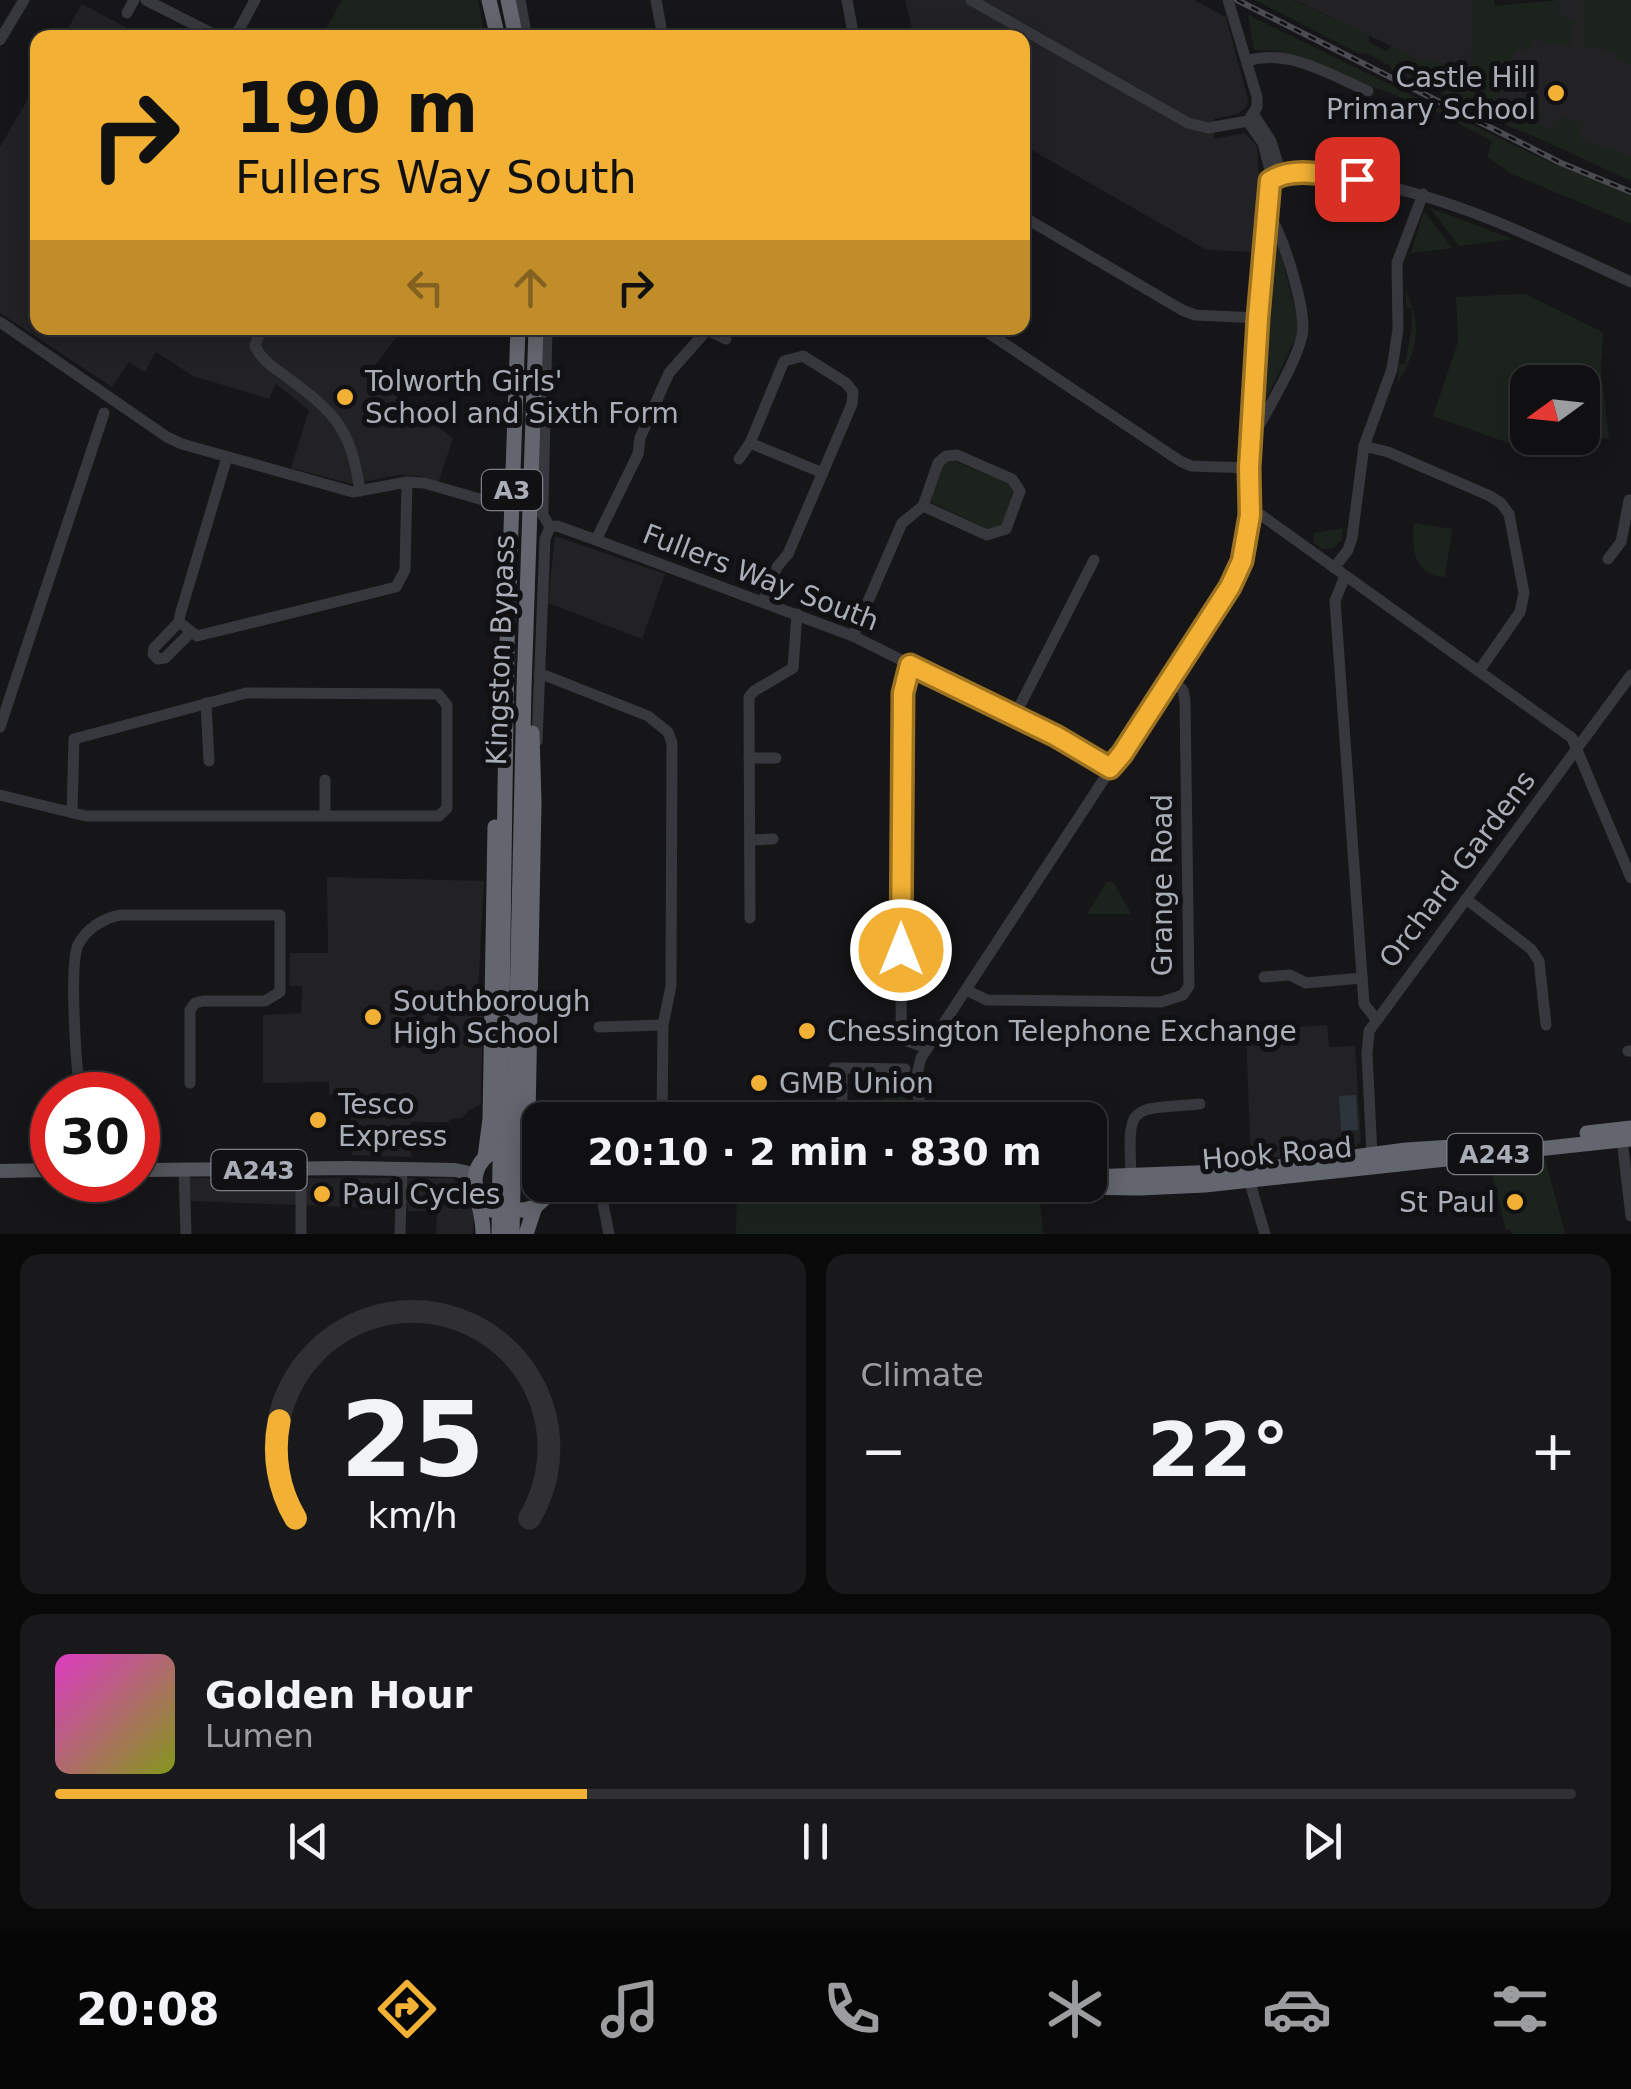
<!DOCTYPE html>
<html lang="en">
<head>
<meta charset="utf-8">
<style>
  body { margin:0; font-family:"DejaVu Sans",sans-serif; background:#19191b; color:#f1f3f6; height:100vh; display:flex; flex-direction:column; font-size:38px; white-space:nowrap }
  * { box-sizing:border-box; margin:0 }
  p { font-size:32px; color:#9c9d9f }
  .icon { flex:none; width:55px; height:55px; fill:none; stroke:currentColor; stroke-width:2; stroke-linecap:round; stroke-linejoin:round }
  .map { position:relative; height:1234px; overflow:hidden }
  .sheet { display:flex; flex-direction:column; gap:20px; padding:20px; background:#09090a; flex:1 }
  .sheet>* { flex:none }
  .guide { position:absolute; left:30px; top:30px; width:1000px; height:305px; border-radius:20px; box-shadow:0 5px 25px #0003,0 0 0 2px #303032; background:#f2b134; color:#111; overflow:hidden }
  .needle { width:65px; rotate:255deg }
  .controls { position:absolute; left:1510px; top:365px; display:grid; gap:20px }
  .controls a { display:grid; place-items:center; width:90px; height:90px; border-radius:20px; background:#101012; box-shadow:0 5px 25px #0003,0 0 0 2px #303032; font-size:50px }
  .speed { position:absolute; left:30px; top:1072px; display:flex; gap:20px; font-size:50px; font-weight:700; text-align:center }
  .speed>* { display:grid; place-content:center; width:130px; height:130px; border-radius:50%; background:#101012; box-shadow:0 5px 25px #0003,0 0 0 2px #303032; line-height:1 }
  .speed .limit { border:15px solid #d22; background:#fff; color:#111 }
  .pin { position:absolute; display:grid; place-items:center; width:85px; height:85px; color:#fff; margin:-42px; border-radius:20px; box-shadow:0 5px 15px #0006 }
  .me { position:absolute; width:110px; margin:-55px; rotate:0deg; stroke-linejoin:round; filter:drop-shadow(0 0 8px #0008) }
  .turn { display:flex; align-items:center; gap:35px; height:210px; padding:0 40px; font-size:45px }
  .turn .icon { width:130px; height:130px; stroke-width:2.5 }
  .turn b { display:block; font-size:70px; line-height:85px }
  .lanes { display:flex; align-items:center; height:95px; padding:0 40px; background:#0003; justify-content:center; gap:50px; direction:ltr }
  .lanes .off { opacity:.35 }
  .big { font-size:75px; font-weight:800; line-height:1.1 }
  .sheet .tile { flex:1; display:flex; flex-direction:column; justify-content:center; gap:15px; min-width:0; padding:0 35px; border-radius:20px; background:#19191b }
  .sheet .dial { align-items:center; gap:0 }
  .dial svg { height:260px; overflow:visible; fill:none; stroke:#303032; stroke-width:7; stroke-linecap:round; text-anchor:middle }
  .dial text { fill:#f1f3f6; stroke:none }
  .song { display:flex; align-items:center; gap:30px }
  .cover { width:120px; height:120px; border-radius:15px; background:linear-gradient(135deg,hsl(310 70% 55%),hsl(70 70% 35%)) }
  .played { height:10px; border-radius:5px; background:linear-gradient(90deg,#f2b134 35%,#303032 35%) }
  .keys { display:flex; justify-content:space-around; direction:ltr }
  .heat { display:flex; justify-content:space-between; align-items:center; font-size:55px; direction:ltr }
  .sheet .tiles { flex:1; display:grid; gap:20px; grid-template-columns:1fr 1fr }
  .tile:last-child { grid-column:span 2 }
  .trip { position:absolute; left:522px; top:1102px; width:585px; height:100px; border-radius:20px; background:#101012; box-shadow:0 5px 25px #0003,0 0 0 2px #303032; font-weight:800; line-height:100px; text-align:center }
  .menu { display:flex; height:160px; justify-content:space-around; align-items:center; background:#060607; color:#9c9d9f }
  .menu .icon { width:70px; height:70px }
  .menu .current { color:#f2b134 }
  .menu b { font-size:45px; color:#f1f3f6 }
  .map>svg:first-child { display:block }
  .built { fill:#222225 }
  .green { fill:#1c231d; fill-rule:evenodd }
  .water { fill:#2c353c }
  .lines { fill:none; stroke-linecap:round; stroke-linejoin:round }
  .minor { stroke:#37383d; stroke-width:11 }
  .major { stroke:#53555c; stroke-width:14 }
  .highway { stroke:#63666e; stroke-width:15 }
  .rail-casing { stroke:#4a4c52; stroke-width:6 }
  .rail { stroke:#111113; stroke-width:2.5; stroke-dasharray:8; stroke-linecap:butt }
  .highway-bridge { stroke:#63666e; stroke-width:15 }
  .route-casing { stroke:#9d7322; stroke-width:25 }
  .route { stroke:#f2b134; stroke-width:18 }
  .poi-dot { fill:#f2b134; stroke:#111113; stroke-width:4 }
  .labels { text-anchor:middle; stroke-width:10; stroke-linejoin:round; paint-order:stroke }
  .shield { fill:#111113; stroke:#7b7e86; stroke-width:2.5 }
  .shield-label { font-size:25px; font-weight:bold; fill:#a8adb8 }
  .poi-label { font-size:28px; fill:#a8adb8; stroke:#111113; text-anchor:start }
  .street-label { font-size:28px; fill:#a8adb8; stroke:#111113 }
</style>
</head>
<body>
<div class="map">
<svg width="1631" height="1234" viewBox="0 0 1631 1234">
  <rect width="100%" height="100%" fill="#161618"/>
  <g class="built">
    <polygon points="905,0 1194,0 1226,17 1248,99 1246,107 1238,114 1214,119 1214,139 1245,133 1257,146 1259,174 1253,252 1207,250 1023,145 1022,38 914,37"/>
    <polygon points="1295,0 1472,0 1475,29 1560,26 1558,0 1631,0 1631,176 1489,118 1472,68 1420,60"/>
    <polygon points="82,4 144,37 63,37"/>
    <polygon points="37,83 38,328 403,328 368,375 453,438 438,483 421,476 398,475 352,484 291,468 309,410 276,384 269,399 193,376 156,352 145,372 129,362 112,387 0,313 0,147"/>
    <polygon points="555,536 665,574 642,639 548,603"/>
    <polygon points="327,877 484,881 478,991 483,1018 481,1104 469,1110 462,1118 450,1119 449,1122 411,1122 411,1157 352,1155 350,1095 329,1095 329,1082 263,1083 263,1015 301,1013 302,986 289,986 290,953 328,953"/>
    <polygon points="1327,1025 1329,1047 1355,1046 1361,1141 1352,1150 1286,1155 1251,1164 1246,1031"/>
    <polygon points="189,1178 452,1178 462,1188 474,1215 473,1234 436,1234 437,1211 408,1211 407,1202 378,1200 377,1208 190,1201"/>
  </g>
  <g class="green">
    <polygon points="342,0 478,0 485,37 321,37"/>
    <path d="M1255,0h38l76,35v7l17,9 6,-5 28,14 51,7 1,-67h22l1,6 63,-6 1,15 15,7 -5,25 -33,-7 -6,9 -13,1c-7,7 -6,19 0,26l-22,23c11,8 15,20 27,25l10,-14 13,1 -7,13 17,7 8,-14 20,5 -3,18 51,16v25l-239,-111 -2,-4 -22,-12 -10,-1z"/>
    <polygon points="1583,0 1631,0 1631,64 1616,60 1613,51 1583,46"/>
    <polygon points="1248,15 1534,155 1631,195 1631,224 1512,174 1487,157 1492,141 1429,108 1278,51 1254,50"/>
    <polygon points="1430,208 1513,239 1459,246"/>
    <polygon points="1424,211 1452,248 1411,253"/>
    <polygon points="1278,242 1300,329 1260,412 1270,244"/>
    <path d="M1405,290c18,35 13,60 -7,92l1,-18h6l7,-38v-18h-5z"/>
    <path d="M1525,294l78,38 -2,42 8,64 -98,6 -78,-28 25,-74 -2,-45zM1528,382h54v56h-54z"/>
    <polygon points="951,460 1011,484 1015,489 1004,524 994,530 987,529 931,502 930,498 941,467"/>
    <path d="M1414,523l38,6 -7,48c-31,-1 -34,-28 -31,-54z"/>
    <polygon points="1343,528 1342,540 1333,548 1321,549 1314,542 1314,533"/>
    <polygon points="1107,882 1113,882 1131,914 1087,914"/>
    <polygon points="884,1076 901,1077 913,1120 884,1120"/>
    <polygon points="1545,1158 1565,1234 1512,1234 1510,1229 1506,1230 1490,1166"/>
    <polygon points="737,1194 810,1196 813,1203 819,1196 1040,1202 1043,1234 736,1234"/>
  </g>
  <polygon class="water" points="1356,1095 1358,1130 1341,1131 1339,1096"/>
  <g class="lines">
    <g class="minor">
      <polyline points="146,0 219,37 236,35 241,38"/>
      <polyline points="520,0 527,38"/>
      <polyline points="656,0 663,38"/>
      <polyline points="847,0 854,38"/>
      <polyline points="971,0 1188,123 1208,128 1248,121"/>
      <polyline points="1228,0 1257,97 1257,107 1248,121"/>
      <polyline points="127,13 134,0"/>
      <polyline points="236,35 255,0"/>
      <polyline points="0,40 24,0"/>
      <path d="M1247,61c42,-13 83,14 121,30"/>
      <polyline points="1254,115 1271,141 1281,174"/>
      <polyline points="1249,123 1263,143 1272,178"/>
      <polyline points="1022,216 1182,310 1195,315 1258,318"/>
      <polyline points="0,322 167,437 182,444 353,492 407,482 424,483 511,508"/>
      <path d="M261,328l-6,18c7,15 20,22 33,32 49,36 63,52 72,113"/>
      <polyline points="547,328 543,506 543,515 550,527"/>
      <polyline points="981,328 1180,461 1191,466 1249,468"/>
      <path d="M1254,436c15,-31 40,-68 48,-100 6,-22 -21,-111 -37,-127"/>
      <polyline points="1364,446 1388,452 1490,496 1501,503 1509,514 1524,593 1520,612 1479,671"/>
      <polyline points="227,457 180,615 179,622 197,636 396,587 405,570 407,482"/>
      <polyline points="739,459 750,443"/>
      <polyline points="1249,515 1261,515 1572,738 1631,878"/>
      <polyline points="550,527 557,526 596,540 853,636 1091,754 1109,768"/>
      <polyline points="596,540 638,454 640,438 669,373 707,330 726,339"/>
      <polyline points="1608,559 1621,542 1629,500"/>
      <polyline points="1334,568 1348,550 1352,538 1364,446 1392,369 1398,329 1397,263 1423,194"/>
      <polyline points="1345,576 1335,601 1364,1004 1376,1019"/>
      <polyline points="763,601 777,567 788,554 852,404 853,392 846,383 803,356 784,361 750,443 823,473"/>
      <polyline points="179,622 154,648 153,654 158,659 165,658 190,633"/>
      <polyline points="853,636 902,523 923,506 938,463 946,456 957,455 1012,479 1020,491 1006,529 987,535 923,506"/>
      <polyline points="910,665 903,693 901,1039 927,1048"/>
      <polyline points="539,673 648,716 668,732 672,743 671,986 663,1025 662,1120"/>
      <polyline points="206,703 209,761"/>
      <polyline points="1015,715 1094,560"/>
      <polyline points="0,727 104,413"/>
      <polyline points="537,741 545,539 550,527"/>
      <polyline points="749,758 776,758"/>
      <polyline points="325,780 325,815"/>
      <polyline points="0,795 86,816 439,816 447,808 447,705 438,694 246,693 74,739 72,813"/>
      <polyline points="751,840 773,839"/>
      <polyline points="1466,899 1531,949 1539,961 1546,1025"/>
      <polyline points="750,918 749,697 754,691 793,668 797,614"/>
      <polyline points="1264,977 1290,975 1306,983 1362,978"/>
      <polyline points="966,990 987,1000 1161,1002 1183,995 1189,986 1185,701 1183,690 1170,679"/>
      <polyline points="599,1027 663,1025"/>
      <polyline points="1628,1051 1631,1051"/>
      <polyline points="834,1068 842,1068 842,1113"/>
      <polyline points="842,1068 905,1069"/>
      <path d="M81,1095c-5,-24 -12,-130 -3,-150 8,-16 25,-27 43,-30h159v77l-15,9h-62l-8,2 -5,7v73"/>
      <path d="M924,1120l-9,-37 6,-25 309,-471c23,-51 18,-104 21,-159 5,-77 10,-154 15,-231l6,-19c20,-9 40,-4 61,-1 106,12 202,61 298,105"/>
      <polyline points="1622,1140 1631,1216"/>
      <polyline points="1372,1155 1367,1054 1369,1031 1631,675"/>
      <polyline points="301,1168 301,1234"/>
      <polyline points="184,1170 186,1234"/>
      <polyline points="1248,1176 1265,1234"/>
      <path d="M1131,1177c-3,-75 -3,-67 69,-73"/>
      <polyline points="600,1189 609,1234"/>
      <polyline points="600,1192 700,1193 707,1185"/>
      <polyline points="400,1234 402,1169"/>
    </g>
    <g class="major">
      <polyline points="138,1170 349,1168 455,1170 474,1174"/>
      <polyline points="0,1171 52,1170"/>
    </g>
    <g class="highway">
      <polyline points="489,0 498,38"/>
      <polyline points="508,0 516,38"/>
      <polyline points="532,733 534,802 528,1117 532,1146"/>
      <polyline points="1587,1133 1631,1128"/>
      <polyline points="485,1157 490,1119 495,827"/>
      <polyline points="1090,1177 1247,1171 1406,1150 1484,1145"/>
      <polyline points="926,1185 1140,1188 1205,1185 1631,1139"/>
      <polyline points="524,1210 535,1207 559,1185"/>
      <path d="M483,1234c1,-30 -22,-58 6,-80"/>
      <polyline points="499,1234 507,644 518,328"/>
      <polyline points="512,1234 524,688 536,328"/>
      <polyline points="526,1234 535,1207"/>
    </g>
    <defs>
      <polyline id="rail" points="1237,0 1561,163 1631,192"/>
    </defs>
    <use href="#rail" class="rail-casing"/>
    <use href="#rail" class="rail"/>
    <g class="highway-bridge">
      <polyline points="493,1152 525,1144"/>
      <polyline points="490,1210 524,1210"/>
    </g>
  </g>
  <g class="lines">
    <defs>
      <path id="route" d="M901,950l2,-257 7,-28 146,71 54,32 12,-14 108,-167 12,-26 8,-46 -1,-47 9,-150 12,-137c23,-16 60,-5 87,-2"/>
    </defs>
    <use href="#route" class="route-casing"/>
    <use href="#route" class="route"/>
  </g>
  <g class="poi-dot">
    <circle cx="1556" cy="93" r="10"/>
    <circle cx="345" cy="397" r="10"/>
    <circle cx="373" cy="1017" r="10"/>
    <circle cx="807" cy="1031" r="10"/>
    <circle cx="759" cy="1083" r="10"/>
    <circle cx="318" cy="1120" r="10"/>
    <circle cx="322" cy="1194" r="10"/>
    <circle cx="1515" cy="1202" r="10"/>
  </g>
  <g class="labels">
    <g class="shield">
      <rect x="482" y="470" width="60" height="40" rx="8"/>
      <rect x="1447.5" y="1134" width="95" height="40" rx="8"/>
      <rect x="211.5" y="1150" width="95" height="40" rx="8"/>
    </g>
    <g class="shield-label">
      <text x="512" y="499">A3</text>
      <text x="1495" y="1163">A243</text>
      <text x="259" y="1179">A243</text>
    </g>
    <g class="poi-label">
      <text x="1536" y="87" text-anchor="end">Castle Hill<tspan x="1536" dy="32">Primary School</tspan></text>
      <text x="365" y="391">Tolworth Girls'<tspan x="365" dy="32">School and Sixth Form</tspan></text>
      <text x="393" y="1011">Southborough<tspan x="393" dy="32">High School</tspan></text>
      <text x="827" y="1041">Chessington Telephone Exchange</text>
      <text x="779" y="1093">GMB Union</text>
      <text x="338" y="1114">Tesco<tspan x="338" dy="32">Express</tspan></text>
      <text x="342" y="1204">Paul Cycles</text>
      <text x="1495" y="1212" text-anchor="end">St Paul</text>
    </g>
    <g class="street-label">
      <text transform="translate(761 577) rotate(21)" y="10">Fullers Way South</text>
      <text transform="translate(500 650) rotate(-88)" y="10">Kingston Bypass</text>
      <text transform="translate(1457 869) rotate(-53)" y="10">Orchard Gardens</text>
      <text transform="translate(1162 885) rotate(-90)" y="10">Grange Road</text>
      <text transform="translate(1277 1153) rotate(-5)" y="10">Hook Road</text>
    </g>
  </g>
</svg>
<div class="controls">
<a><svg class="needle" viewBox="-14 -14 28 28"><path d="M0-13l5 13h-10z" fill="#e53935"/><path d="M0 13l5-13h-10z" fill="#9c9d9f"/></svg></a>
</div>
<div class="speed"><div class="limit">30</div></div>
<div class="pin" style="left:1357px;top:179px;background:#d93025"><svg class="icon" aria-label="arrive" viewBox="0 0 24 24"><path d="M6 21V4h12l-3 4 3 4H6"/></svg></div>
<svg class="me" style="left:901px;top:950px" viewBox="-20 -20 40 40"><circle r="17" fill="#f2b134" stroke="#fff" stroke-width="3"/><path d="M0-11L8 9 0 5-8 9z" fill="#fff"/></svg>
<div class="trip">20:10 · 2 min · 830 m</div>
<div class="guide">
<div class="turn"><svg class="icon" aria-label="right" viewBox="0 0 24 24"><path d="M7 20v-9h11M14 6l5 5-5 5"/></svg><div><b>190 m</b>Fullers Way South</div></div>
<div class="lanes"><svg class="icon off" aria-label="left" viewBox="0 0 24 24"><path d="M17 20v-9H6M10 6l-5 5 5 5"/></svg><svg class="icon off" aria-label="ahead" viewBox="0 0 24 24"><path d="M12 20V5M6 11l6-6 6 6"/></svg><svg class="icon" aria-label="right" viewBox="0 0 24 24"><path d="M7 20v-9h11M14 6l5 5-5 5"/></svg></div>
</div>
</div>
<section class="sheet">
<div class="tiles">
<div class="tile dial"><svg viewBox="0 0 100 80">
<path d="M14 69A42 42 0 1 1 86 69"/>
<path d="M14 69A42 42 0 0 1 9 39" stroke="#f2b134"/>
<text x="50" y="56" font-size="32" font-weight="700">25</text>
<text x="50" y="72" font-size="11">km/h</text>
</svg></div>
<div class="tile"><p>Climate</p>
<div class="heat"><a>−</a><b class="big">22°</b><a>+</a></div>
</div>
<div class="tile">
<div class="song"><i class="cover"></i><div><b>Golden Hour</b><p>Lumen</p></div></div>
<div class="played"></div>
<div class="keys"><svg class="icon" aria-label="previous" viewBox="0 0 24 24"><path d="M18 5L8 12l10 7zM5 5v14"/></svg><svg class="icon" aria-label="pause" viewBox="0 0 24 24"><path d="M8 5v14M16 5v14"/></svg><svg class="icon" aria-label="next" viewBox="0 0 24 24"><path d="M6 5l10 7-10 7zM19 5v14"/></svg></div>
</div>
</div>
</section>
<nav class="menu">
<b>20:08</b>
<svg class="icon current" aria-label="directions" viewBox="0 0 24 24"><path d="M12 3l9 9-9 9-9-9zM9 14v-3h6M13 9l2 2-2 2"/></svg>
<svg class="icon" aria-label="music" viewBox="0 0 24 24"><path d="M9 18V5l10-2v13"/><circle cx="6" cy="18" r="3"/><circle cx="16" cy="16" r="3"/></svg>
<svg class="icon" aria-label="phone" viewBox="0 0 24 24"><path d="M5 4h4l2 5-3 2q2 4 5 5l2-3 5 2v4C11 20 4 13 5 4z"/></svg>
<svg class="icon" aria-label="climate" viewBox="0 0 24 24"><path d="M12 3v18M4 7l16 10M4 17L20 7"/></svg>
<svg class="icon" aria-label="car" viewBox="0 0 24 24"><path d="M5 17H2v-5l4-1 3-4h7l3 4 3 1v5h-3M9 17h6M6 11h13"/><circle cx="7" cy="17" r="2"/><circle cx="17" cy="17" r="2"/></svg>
<svg class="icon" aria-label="filters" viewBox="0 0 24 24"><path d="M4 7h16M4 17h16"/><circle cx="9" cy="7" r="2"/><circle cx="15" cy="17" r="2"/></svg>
</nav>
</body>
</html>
